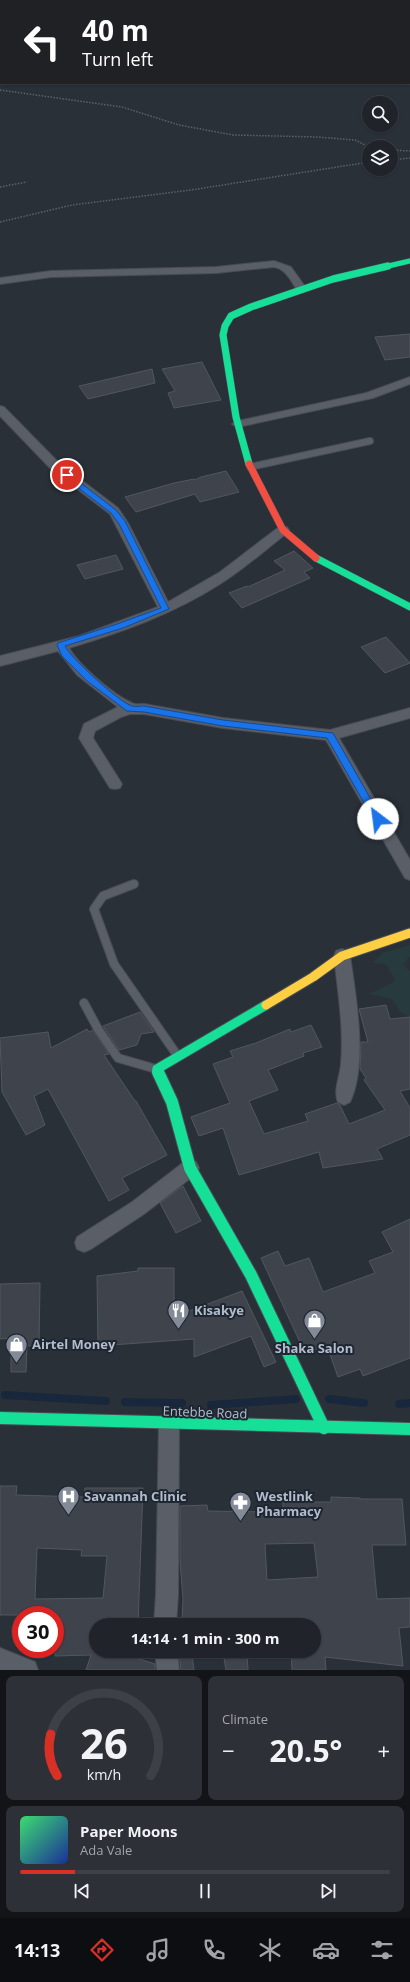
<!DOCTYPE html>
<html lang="en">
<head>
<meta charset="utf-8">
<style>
  body { margin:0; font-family:"Open Sans",sans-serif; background:#2d3036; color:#f1f3f6; height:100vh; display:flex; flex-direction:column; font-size:15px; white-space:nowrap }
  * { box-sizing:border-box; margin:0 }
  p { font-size:13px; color:#a2a4a8 }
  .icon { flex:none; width:22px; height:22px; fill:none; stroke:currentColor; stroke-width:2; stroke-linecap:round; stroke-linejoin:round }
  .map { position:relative; height:1670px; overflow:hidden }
  .sheet { display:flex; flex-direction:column; gap:6px; padding:6px; background:#121417; flex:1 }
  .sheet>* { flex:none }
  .guide { position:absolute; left:0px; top:0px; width:410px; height:84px; box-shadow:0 1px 3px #0004,0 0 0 1px #3d4147; background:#202124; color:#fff; overflow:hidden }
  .buttons { position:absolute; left:362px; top:96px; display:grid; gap:8px }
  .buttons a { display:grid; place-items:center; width:36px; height:36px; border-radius:50%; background:#20242a; box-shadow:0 1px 3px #0004,0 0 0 1px #3d4147; font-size:20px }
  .speed { position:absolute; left:12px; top:1606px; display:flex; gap:8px; font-size:20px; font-weight:700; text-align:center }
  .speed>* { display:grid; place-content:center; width:52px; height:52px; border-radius:50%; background:#20242a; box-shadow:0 1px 3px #0004,0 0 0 1px #3d4147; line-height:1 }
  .speed .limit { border:6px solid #d22; background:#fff; color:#111 }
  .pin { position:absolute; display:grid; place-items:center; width:34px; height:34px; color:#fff; margin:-17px; border:2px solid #fff; border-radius:50%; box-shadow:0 1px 4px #0007 }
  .me { position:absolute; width:44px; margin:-22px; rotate:330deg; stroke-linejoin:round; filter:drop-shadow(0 0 3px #0008) }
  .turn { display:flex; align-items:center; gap:14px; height:84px; padding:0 16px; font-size:18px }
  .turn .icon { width:52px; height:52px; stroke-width:2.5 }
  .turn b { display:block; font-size:28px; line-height:34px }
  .big { font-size:30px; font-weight:700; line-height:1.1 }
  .sheet .widget { flex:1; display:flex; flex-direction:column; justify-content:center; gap:6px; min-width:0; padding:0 14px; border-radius:8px; background:#2d3036 }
  .sheet .dial { align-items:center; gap:0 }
  .dial svg { height:104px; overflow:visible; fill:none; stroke:#3d4147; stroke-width:7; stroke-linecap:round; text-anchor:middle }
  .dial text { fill:#f1f3f6; stroke:none }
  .song { display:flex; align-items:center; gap:12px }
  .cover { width:48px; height:48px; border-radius:6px; background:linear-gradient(135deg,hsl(140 70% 55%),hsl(230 70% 35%)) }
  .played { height:4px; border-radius:2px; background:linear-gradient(90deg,#d93025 15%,#3d4147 15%) }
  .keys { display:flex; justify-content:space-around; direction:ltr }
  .heat { display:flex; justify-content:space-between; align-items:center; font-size:22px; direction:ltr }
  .sheet .tiles { flex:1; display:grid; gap:6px; grid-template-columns:1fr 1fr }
  .widget:last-child { grid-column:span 2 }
  .trip { position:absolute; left:89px; top:1618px; width:232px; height:40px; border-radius:20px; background:#20242a; box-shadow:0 1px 3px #0004,0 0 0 1px #3d4147; font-weight:700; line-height:40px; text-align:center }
  .tabs { display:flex; height:64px; justify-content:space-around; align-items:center; background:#0d0e11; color:#a2a4a8 }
  .tabs .icon { width:28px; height:28px }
  .tabs .current { color:#d93025 }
  .tabs b { font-size:18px; color:#f1f3f6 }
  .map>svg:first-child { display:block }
  .green { fill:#273a3e }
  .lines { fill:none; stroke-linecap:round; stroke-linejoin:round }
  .stream { stroke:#19273c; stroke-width:8 }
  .building { fill:#3f444c; stroke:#52575f; fill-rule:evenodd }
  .lane-far1-casing { stroke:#484c55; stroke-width:8 }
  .lane-casing { stroke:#484c55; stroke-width:10 }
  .street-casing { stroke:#484c55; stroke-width:2 }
  .fast-far3-casing { stroke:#484c55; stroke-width:6 }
  .fast-far2-casing { stroke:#484c55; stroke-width:8 }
  .fast-far1-casing { stroke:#484c55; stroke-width:11 }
  .fast-casing { stroke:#484c55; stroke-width:14 }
  .slow-casing { stroke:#484c55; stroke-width:11 }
  .jam-casing { stroke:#484c55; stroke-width:8 }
  .path { stroke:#5c6268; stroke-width:1.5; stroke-dasharray:1.5 1.5; stroke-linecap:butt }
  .lane-far1 { stroke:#5a5e66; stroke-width:6 }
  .lane { stroke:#5a5e66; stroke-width:8 }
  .street { fill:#5a5e66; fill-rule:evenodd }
  .fast-far3 { stroke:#16e098; stroke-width:5 }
  .fast-far2 { stroke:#16e098; stroke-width:7 }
  .fast-far1 { stroke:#16e098; stroke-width:9 }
  .fast { stroke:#16e098; stroke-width:12 }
  .slow { stroke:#ffcf43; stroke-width:9 }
  .jam { stroke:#f24e42; stroke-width:7 }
  .route { fill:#1a73e8; stroke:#114b97 }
  .labels { text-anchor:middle; stroke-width:4; stroke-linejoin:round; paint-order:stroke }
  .near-poi-label { font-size:13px; font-weight:bold; fill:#b4bcc9; stroke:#1d2633; text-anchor:start }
  .near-street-label { font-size:13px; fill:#b4bcc9; stroke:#1d2633 }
</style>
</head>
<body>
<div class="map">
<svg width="410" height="1670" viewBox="0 0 410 1670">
  <rect width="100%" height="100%" fill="#2a3038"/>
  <polygon class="green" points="410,945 410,956 403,965 410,971 410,1017 401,1013 392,999 369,994 396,981 386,964 373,963 382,953"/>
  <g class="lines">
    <g class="stream">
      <polyline points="5,1395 106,1401"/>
      <polyline points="329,1399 364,1403"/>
      <polyline points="125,1402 182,1403"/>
      <polyline points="399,1404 410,1403"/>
      <polyline points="211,1405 296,1399"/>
    </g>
  </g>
  <g class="building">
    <polygon points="410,334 410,357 385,360 375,337"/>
    <polygon points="202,362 221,400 174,408 168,393 175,391 162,369"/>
    <polygon points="152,369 155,383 88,399 79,386"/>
    <polygon points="226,471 239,492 200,502 195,494 136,512 125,497 174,483 194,479 195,480 201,477"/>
    <polygon points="294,551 313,568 304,572 310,578 242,608 229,593 247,586 248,587 285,570 274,561"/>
    <polygon points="116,555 123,569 85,579 77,565"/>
    <polygon points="386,637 410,663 385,673 361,647"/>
    <polygon points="386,1005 390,1019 410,1017 410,1089 400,1091 410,1108 410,1135 377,1149 383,1159 323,1168 319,1152 239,1175 223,1128 199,1136 191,1117 230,1103 213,1064 233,1057 230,1051 256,1043 290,1029 291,1032 311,1025 322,1047 303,1053 304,1056 268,1070 278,1090 249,1101 264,1134 308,1121 305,1114 337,1103 340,1105 349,1124 385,1110 364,1080 366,1078 360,1069 361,1042 368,1042 359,1009"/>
    <polygon points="140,1012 154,1032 141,1034 137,1045 119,1050 103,1026"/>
    <polygon points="87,1029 89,1032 93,1030 109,1054 104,1055 135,1101 136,1101 167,1155 122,1178 129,1190 109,1201 48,1089 34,1096 45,1125 26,1135 2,1092 0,1038 48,1032 51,1048"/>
    <polygon points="183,1186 201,1221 176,1233 160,1203"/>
    <polygon points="410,1219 410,1358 363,1376 360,1369 338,1377 327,1346 305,1353 261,1258 278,1251 285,1266 309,1258 323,1292 375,1273 369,1261 393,1252 382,1232"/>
    <polygon points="138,1268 174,1268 174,1306 184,1305 184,1313 242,1291 276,1362 264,1367 251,1336 194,1357 194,1339 98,1346 97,1276 138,1271"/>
    <polygon points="40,1283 39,1345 27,1346 26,1372 11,1372 11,1338 0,1339 0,1284"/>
    <path d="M0,1486h17l-1,9 68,2 1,-9h58l-5,137h-42v26h38l-1,6 22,7v6h-69l5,-15 -36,1v-41h-55zM37,1548l45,2 -1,6h26l-4,42 -68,1z"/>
    <path d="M331,1497l29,1v1h42l4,46h-34l5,54 33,-1v29l-11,1 4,38 -78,-9 1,13h-34l-1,-19h23v-26h-136l4,-4 1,-22 -3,-37v-56l27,-1 1,6 60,1v-2l15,1v-9h48zM314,1543l4,34 -51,3 -2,-36z"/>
    <polygon points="179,1651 247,1651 248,1670 226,1670 223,1652 192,1655 194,1670 181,1670"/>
  </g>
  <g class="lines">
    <defs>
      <polyline id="lane-far1" points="250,467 370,441"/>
      <g id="lane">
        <polyline points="134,884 103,896 94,909 114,964 177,1055"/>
        <polyline points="84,1003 98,1029 118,1058 156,1069"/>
      </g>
      <g id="street">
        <polygon points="150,0 158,0 149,1"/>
        <polygon points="204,0 217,0 218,1 205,1"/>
        <polygon points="263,0 271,0 262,1"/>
        <polygon points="387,0 395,0 396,1 388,1"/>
        <rect x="409" y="8" width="1" height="4"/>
        <rect x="409" y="27" width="1" height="4"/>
        <path d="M274,261l17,6 15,21 -1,2h-8c-6,-9 -11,-21 -23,-23l-58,6 -165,4 -51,7v-6l51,-7 165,-4z"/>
        <polygon points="410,377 410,384 373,398 238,427 232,424 238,421 366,393"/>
        <path d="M0,406l4,1 55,56 59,45 10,15 40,79 52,-30 59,-45h8l2,3 -2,3c-22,17 -43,36 -67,51 -47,30 -98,48 -151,64 10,17 44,47 63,55 3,2 8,1 12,1l79,14 107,12 80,-22v10l-71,20 71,122v20l-5,-2 -79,-138 -103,-12 -79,-14h-14l-9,3 -26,14 -2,7 29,46 -2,4 -5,1 -5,-1 -31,-50 5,-14 34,-17 -41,-32 -19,-24 -58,15v-10l79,-20 79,-29 -48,-93 -59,-45 -51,-53z"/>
        <path d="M342,949l6,2 2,5c6,41 18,108 0,146l-6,3 -6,-3c-5,-11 2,-26 3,-38 3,-37 -3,-72 -7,-108l2,-5z"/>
        <polygon points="190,1160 196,1162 199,1168 196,1174 144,1214 91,1249 84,1252 77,1249 75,1243 77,1237 132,1202 184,1162"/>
        <polygon points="169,1414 176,1417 179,1424 178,1595 176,1625 154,1625 156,1595 159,1424 162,1417"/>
        <polygon points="0,1648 35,1662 38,1670 0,1670"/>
        <polygon points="155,1651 177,1651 179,1670 157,1670"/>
      </g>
      <polyline id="fast-far3" points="384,267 410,261"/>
      <g id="fast-far2">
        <polyline points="249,464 236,417 223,335 225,326 231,316 251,307 333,279 388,266"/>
        <polyline points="316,558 410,607"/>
      </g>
      <polyline id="fast-far1" points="159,1073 157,1069 266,1005"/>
      <g id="fast">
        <polyline points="158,1072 172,1102 190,1168 251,1275 324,1428"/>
        <polyline points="0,1418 410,1429"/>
      </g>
      <polyline id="slow" points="266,1005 313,977 342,956 410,933"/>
      <polyline id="jam" points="249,464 283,530 316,558"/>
    </defs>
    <use href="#lane-far1" class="lane-far1-casing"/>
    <use href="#lane" class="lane-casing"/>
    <use href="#street" class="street-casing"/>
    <use href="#fast-far3" class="fast-far3-casing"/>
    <use href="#fast-far2" class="fast-far2-casing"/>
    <use href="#fast-far1" class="fast-far1-casing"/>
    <use href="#fast" class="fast-casing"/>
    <use href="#slow" class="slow-casing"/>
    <use href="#jam" class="jam-casing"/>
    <g class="path">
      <polyline points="0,90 122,107 179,125 233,135 317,137 355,140 369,147"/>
      <polyline points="391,150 410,151"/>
      <polyline points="391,160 410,158"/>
      <polyline points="0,187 27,182"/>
      <polyline points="0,222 72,205 191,190 369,162"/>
    </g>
    <use href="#lane-far1" class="lane-far1"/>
    <use href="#lane" class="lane"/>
    <use href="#street" class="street"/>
    <use href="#fast-far3" class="fast-far3"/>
    <use href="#fast-far2" class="fast-far2"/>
    <use href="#fast-far1" class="fast-far1"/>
    <use href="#fast" class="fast"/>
    <use href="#slow" class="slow"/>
    <use href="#jam" class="jam"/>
  </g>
  <path class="route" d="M64,474h5l47,36 9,11 44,88 -46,19 -58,18c6,12 55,57 67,60 3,1 9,0 12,0l79,14 110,13 48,84v5h-6l-48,-84 -104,-12 -79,-14 -17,-1 -40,-30 -25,-25 -5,-11 1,-2 59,-19 44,-16 -42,-84 -8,-11 -47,-36z"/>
  <defs>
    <symbol id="restaurant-pin" viewBox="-11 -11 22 30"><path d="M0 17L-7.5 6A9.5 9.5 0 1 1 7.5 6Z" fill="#848b96" stroke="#1d2633"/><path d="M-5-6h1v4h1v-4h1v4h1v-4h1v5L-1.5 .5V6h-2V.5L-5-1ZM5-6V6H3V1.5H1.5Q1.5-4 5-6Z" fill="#fff"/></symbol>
    <symbol id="shop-pin" viewBox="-11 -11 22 30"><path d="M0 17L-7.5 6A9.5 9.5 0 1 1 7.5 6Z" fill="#848b96" stroke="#1d2633"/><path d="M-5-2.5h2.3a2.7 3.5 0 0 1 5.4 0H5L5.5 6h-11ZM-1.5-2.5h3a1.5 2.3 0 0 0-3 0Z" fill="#fff"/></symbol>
    <symbol id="hospital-pin" viewBox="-11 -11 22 30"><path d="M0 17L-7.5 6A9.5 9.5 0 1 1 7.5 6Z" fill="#848b96" stroke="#1d2633"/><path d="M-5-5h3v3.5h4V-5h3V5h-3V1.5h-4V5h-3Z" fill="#fff"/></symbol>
    <symbol id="pharmacy-pin" viewBox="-11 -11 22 30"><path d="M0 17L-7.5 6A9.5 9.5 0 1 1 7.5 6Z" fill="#848b96" stroke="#1d2633"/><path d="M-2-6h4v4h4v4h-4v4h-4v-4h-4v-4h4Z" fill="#fff"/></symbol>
  </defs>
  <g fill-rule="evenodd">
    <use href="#restaurant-pin" x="166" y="1298" width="25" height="34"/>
    <use href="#shop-pin" x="302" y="1308" width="25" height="34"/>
    <use href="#shop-pin" x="4" y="1332" width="25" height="34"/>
    <use href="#hospital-pin" x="56" y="1484" width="25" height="34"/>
    <use href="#pharmacy-pin" x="228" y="1490" width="25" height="34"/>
  </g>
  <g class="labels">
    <g class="near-poi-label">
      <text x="194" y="1315">Kisakye</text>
      <text x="32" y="1349">Airtel Money</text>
      <text x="314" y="1353" text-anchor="middle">Shaka Salon</text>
      <text x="84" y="1501">Savannah Clinic</text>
      <text x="256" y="1501">Westlink<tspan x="256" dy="15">Pharmacy</tspan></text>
    </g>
    <g class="near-street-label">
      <text transform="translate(205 1412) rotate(2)" y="5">Entebbe Road</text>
    </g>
  </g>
</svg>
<div class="buttons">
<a><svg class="icon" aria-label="search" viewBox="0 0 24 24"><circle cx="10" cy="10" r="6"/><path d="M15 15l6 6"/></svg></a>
<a><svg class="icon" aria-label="layers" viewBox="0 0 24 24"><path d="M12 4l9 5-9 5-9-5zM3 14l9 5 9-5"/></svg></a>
</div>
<div class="speed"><div class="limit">30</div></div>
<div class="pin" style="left:67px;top:475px;background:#d93025"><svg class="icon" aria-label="arrive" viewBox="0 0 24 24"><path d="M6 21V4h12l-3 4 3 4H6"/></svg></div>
<svg class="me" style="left:378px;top:819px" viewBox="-20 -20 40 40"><circle r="19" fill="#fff"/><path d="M0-13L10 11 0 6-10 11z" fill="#1a73e8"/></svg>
<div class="trip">14:14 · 1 min · 300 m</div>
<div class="guide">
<div class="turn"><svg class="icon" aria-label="left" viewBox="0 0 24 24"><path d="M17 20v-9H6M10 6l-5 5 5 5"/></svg><div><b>40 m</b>Turn left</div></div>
</div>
</div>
<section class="sheet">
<div class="tiles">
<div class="widget dial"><svg viewBox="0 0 100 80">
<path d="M14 69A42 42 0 1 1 86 69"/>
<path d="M14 69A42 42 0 0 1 9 37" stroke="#d93025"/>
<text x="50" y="56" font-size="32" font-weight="700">26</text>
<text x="50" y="72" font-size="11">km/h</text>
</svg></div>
<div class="widget"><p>Climate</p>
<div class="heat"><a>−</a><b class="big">20.5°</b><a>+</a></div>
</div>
<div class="widget">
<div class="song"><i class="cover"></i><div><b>Paper Moons</b><p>Ada Vale</p></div></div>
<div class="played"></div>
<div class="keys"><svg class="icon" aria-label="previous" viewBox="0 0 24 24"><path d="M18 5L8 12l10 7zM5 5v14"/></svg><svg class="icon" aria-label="pause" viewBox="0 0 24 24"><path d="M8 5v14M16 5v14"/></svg><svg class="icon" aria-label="next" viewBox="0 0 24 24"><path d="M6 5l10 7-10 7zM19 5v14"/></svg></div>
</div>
</div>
</section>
<nav class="tabs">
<b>14:13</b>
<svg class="icon current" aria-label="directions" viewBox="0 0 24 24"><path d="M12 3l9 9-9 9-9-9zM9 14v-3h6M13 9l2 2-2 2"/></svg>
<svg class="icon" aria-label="music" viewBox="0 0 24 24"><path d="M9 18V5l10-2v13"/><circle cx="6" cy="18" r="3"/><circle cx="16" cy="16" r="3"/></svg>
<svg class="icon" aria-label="phone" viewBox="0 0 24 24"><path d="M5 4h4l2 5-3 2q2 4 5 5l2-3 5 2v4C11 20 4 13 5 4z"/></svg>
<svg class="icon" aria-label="climate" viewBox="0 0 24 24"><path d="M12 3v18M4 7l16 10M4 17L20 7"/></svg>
<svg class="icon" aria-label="car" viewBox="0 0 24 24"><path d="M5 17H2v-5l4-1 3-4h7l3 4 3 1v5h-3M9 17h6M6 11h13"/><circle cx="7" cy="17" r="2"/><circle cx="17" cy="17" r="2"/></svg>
<svg class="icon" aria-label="filters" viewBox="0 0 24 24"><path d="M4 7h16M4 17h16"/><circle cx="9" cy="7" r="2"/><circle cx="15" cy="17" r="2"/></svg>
</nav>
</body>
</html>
